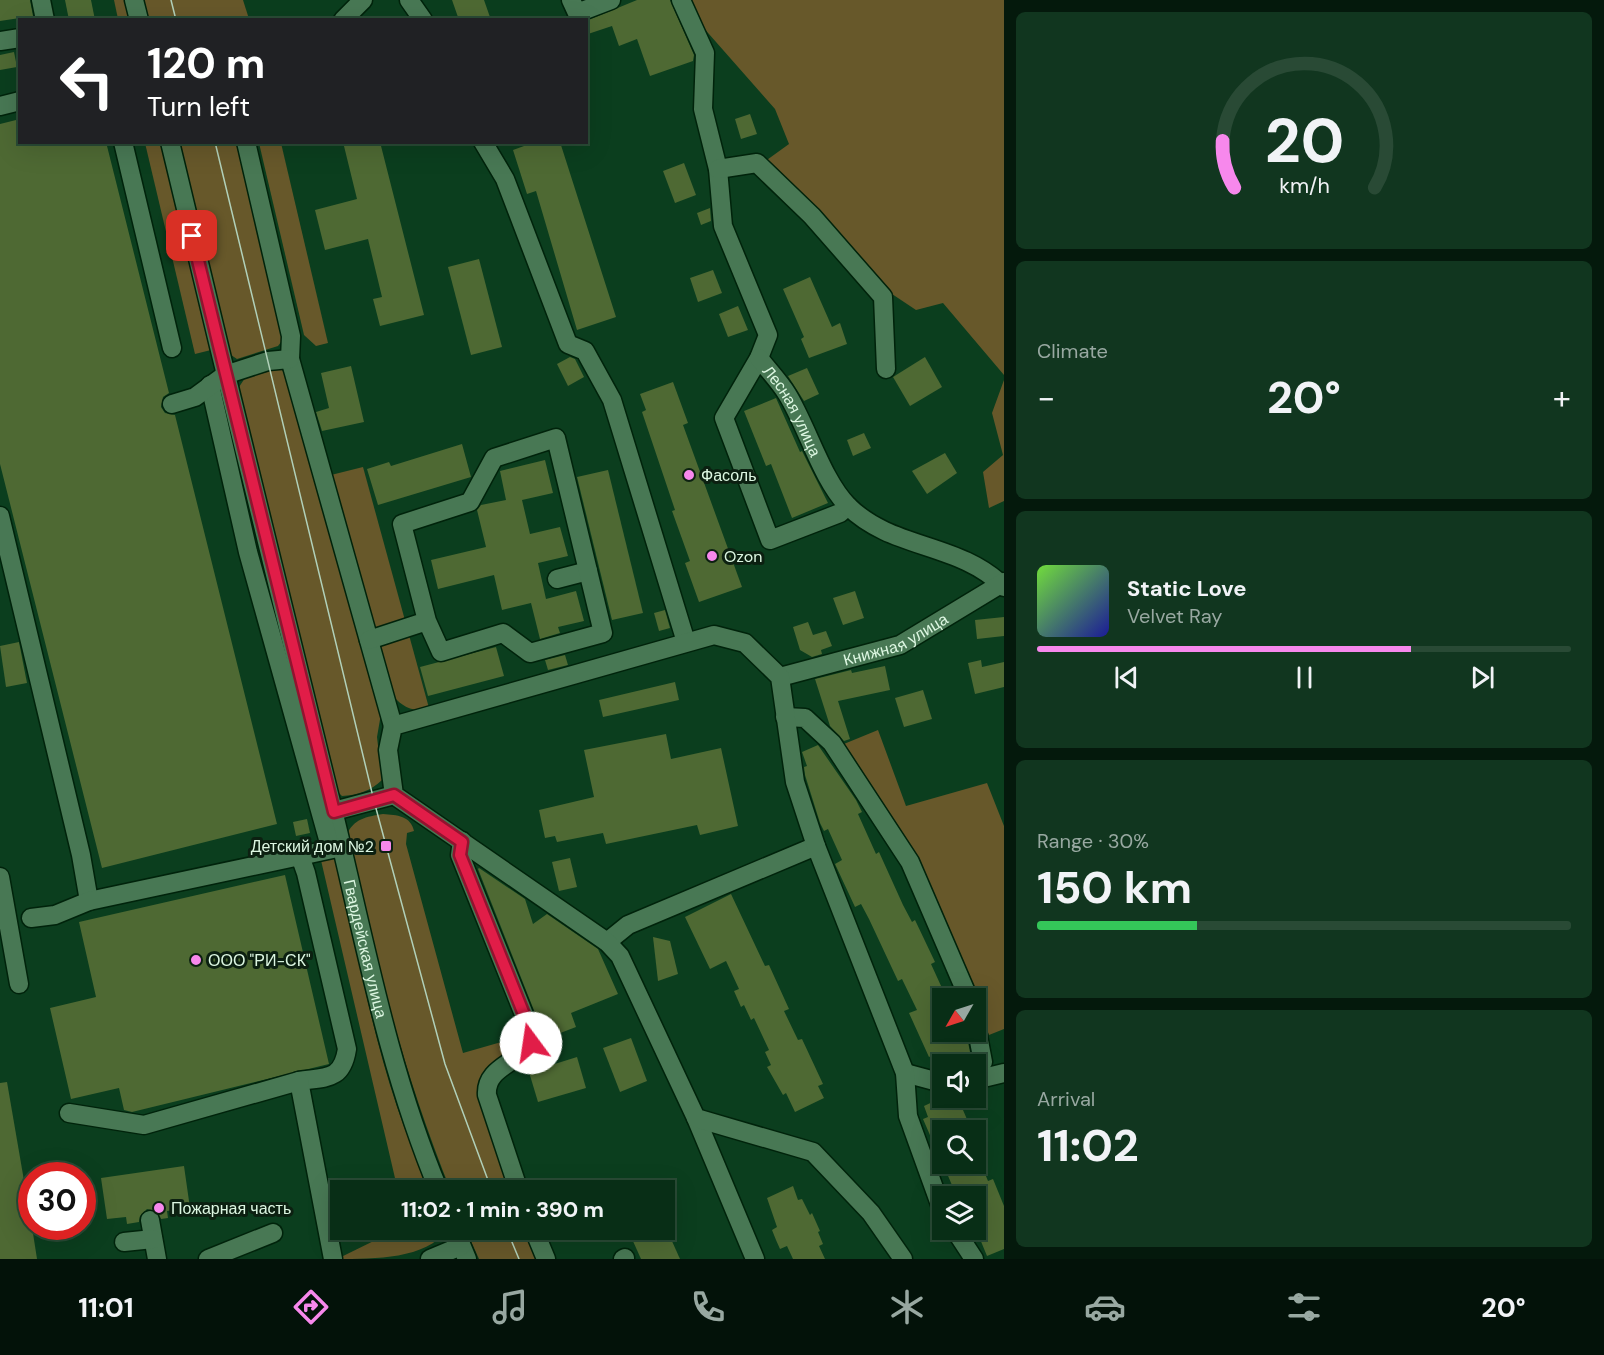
<!DOCTYPE html>
<html lang="en">
<head>
<meta charset="utf-8">
<style>
  body { margin:0; font-family:"DM Sans",sans-serif; background:#11361f; color:#f1f3f6; height:100vh; display:flex; flex-direction:column; font-size:22px; white-space:nowrap }
  * { box-sizing:border-box; margin:0 }
  p { font-size:20px; color:#98a8a1 }
  .icon { flex:none; width:33px; height:33px; fill:none; stroke:currentColor; stroke-width:2; stroke-linecap:round; stroke-linejoin:round }
  .map { position:relative; flex:1; overflow:hidden }
  .drawer { display:flex; flex-direction:column; gap:12px; padding:12px; background:#04190c; width:600px }
  .drawer>* { flex:none }
  .guide { position:absolute; left:18px; top:18px; width:570px; height:126px; border-radius:0px; box-shadow:0 6px 24px #0002,0 0 0 2px #294a35; background:#202124; color:#fff; overflow:hidden }
  .needle { width:39px; rotate:231deg }
  .fabs { position:absolute; left:932px; top:988px; display:grid; gap:12px }
  .fabs a { display:grid; place-items:center; width:54px; height:54px; border-radius:0px; background:#082e16; box-shadow:0 6px 24px #0002,0 0 0 2px #294a35; font-size:30px }
  .speed { position:absolute; left:18px; top:1162px; display:flex; gap:12px; font-size:30px; font-weight:700; text-align:center }
  .speed>* { display:grid; place-content:center; width:78px; height:78px; border-radius:50%; background:#082e16; box-shadow:0 6px 24px #0002,0 0 0 2px #294a35; line-height:1 }
  .speed .limit { border:9px solid #d22; background:#fff; color:#111 }
  .pin { position:absolute; display:grid; place-items:center; width:51px; height:51px; color:#fff; margin:-26px; border-radius:12px; box-shadow:0 3px 9px #0006 }
  .me { position:absolute; width:66px; margin:-33px; rotate:346deg; stroke-linejoin:round; filter:drop-shadow(0 0 4px #0008) }
  .turn { display:flex; align-items:center; gap:21px; height:126px; padding:0 30px; font-size:27px }
  .turn .icon { width:78px; height:78px; stroke-width:2.5 }
  .turn b { display:block; font-size:42px; line-height:51px }
  .big { font-size:45px; font-weight:700; line-height:1.1 }
  .drawer .tile { flex:1; display:flex; flex-direction:column; justify-content:center; gap:9px; min-width:0; padding:0 21px; border-radius:9px; background:#11361f }
  .drawer .dial { align-items:center; gap:0 }
  .dial svg { height:156px; overflow:visible; fill:none; stroke:#294a35; stroke-width:7; stroke-linecap:round; text-anchor:middle }
  .dial text { fill:#f1f3f6; stroke:none }
  .song { display:flex; align-items:center; gap:18px }
  .cover { width:72px; height:72px; border-radius:9px; background:linear-gradient(135deg,hsl(100 70% 55%),hsl(240 70% 35%)) }
  .played { height:6px; border-radius:3px; background:linear-gradient(90deg,#f788ec 70%,#294a35 70%) }
  .keys { display:flex; justify-content:space-around; direction:ltr }
  .heat { display:flex; justify-content:space-between; align-items:center; font-size:33px; direction:ltr }
  .charge { height:9px; border-radius:4px; background:linear-gradient(90deg,#34c759 30%,#294a35 0) }
  .trip { position:absolute; left:330px; top:1180px; width:345px; height:60px; border-radius:0px; background:#082e16; box-shadow:0 6px 24px #0002,0 0 0 2px #294a35; font-weight:700; line-height:60px; text-align:center }
  .tabs { display:flex; height:96px; justify-content:space-around; align-items:center; background:#031209; color:#98a8a1 }
  .tabs .icon { width:42px; height:42px }
  .tabs .current { color:#f788ec }
  .tabs b { font-size:27px; color:#f1f3f6 }
  main { display:flex; flex:1; min-height:0 }
  .map>svg:first-child { display:block }
  .green { fill:#67582a }
  .building { fill:#4e6933 }
  .lines { fill:none; stroke-linecap:round; stroke-linejoin:round }
  .minor-casing { stroke:#00230b; stroke-width:21 }
  .minor { stroke:#487854; stroke-width:18 }
  .tram { stroke:#b1d0b9; stroke-width:1.5 }
  .route-casing { stroke:#92132f; stroke-width:15 }
  .route { stroke:#e11d48; stroke-width:10 }
  .poi-dot { fill:#f788ec; stroke:#0c2011; stroke-width:2 }
  .labels { text-anchor:middle; stroke-width:6; stroke-linejoin:round; paint-order:stroke }
  .street-label { font-size:16px; fill:#ddf7e2; stroke:#0c2011 }
  .poi-label { font-size:16px; fill:#ddf7e2; stroke:#0c2011; text-anchor:start }
</style>
</head>
<body>
<main>
<div class="map">
<svg width="1004" height="1259" viewBox="0 0 1004 1259">
  <rect width="100%" height="100%" fill="#0b3e1e"/>
  <g class="green">
    <polygon points="114,0 126,0 131,19 118,19"/>
    <polygon points="143,0 243,0 249,19 148,19"/>
    <polygon points="691,0 1004,0 1004,375 943,303 916,310 862,274 760,165 789,144 775,109 694,17"/>
    <polygon points="145,143 162,143 211,350 195,354"/>
    <polygon points="178,143 236,143 285,337 278,346 237,359 228,353"/>
    <polygon points="259,143 281,143 328,343 316,346 304,335"/>
    <path d="M274,370h8l7,11 93,327 -5,29 5,43c-11,11 -25,15 -40,16l-5,-5 -98,-404 6,-9z"/>
    <polygon points="1004,380 1004,501 989,508 983,472 1003,455 992,413"/>
    <path d="M363,467l66,241c-18,6 -28,-3 -40,-16l-58,-217z"/>
    <polygon points="878,730 906,806 987,783 1004,826 1004,1029 989,1035 975,1002 839,746"/>
    <path d="M383,814c14,1 28,2 31,17l-7,2 -1,11 57,209 59,-17v12l-35,23 27,120h-63c-47,-115 -76,-234 -105,-355 8,-18 20,-19 37,-22z"/>
    <path d="M336,852c25,114 43,235 96,339h-34l-78,-335z"/>
    <path d="M396,1230h51c-21,29 -72,29 -110,29z"/>
    <polygon points="466,1230 528,1230 540,1259 479,1259"/>
  </g>
  <g class="building">
    <polygon points="0,0 30,0 33,16 0,21"/>
    <polygon points="65,0 91,0 95,20 69,20"/>
    <polygon points="452,0 484,0 491,20 459,20"/>
    <polygon points="637,0 670,0 694,55 693,61 650,76 637,39 619,46 612,26 588,34 586,21"/>
    <polygon points="14,52 17,67 0,70 0,55"/>
    <polygon points="750,114 757,134 741,139 735,119"/>
    <polygon points="20,119 20,142 106,142 169,393 163,397 161,407 165,413 175,415 277,824 102,868 0,464 0,124"/>
    <polygon points="343,142 380,142 424,315 380,326 373,299 382,297 368,239 325,250 315,210 357,199"/>
    <polygon points="535,142 560,142 616,317 577,330 536,191 527,194 513,150"/>
    <polygon points="684,163 696,195 675,203 663,171"/>
    <polygon points="710,208 711,221 701,225 697,213"/>
    <polygon points="479,259 502,347 471,355 448,267"/>
    <polygon points="713,270 722,293 698,302 690,278"/>
    <polygon points="810,277 832,327 840,323 847,344 809,358 801,339 804,337 783,289"/>
    <polygon points="738,306 748,330 728,337 719,314"/>
    <polygon points="570,357 575,359 584,377 568,386 557,364"/>
    <polygon points="925,357 942,387 910,406 893,377"/>
    <polygon points="351,366 364,422 322,431 316,412 329,408 321,373"/>
    <polygon points="807,368 819,394 804,401 788,376"/>
    <polygon points="673,382 688,423 683,425 742,587 699,602 685,563 690,561 672,511 675,510 642,412 646,410 640,394"/>
    <polygon points="776,398 800,452 802,451 828,503 792,518 771,464 766,466 744,411"/>
    <polygon points="864,433 871,448 853,456 847,440"/>
    <polygon points="462,444 471,477 378,505 367,469 389,462 391,466"/>
    <polygon points="945,453 957,473 927,494 912,471"/>
    <polygon points="545,460 553,493 522,500 530,534 560,527 568,556 538,563 546,599 576,591 584,621 558,627 560,633 540,639 531,603 502,610 494,575 438,589 431,560 486,547 477,510 481,505 506,500 500,471"/>
    <polygon points="608,470 643,613 612,620 577,477"/>
    <polygon points="855,591 864,618 843,625 833,598"/>
    <polygon points="665,610 670,628 659,631 654,613"/>
    <polygon points="1004,617 1004,636 977,639 975,620"/>
    <polygon points="808,622 813,635 826,631 832,646 821,650 822,654 812,657 800,650 793,627"/>
    <polygon points="19,642 27,683 6,687 0,646"/>
    <polygon points="496,647 504,676 428,696 420,667"/>
    <polygon points="565,655 568,665 548,670 545,660"/>
    <polygon points="981,660 982,667 1004,662 1004,687 975,694 968,663"/>
    <polygon points="885,666 890,690 838,701 850,739 844,741 830,726 815,679 851,670 852,673"/>
    <polygon points="675,682 679,700 603,717 599,700"/>
    <polygon points="923,690 932,719 904,727 895,698"/>
    <polygon points="666,734 671,759 721,748 738,826 700,835 697,825 606,844 603,833 557,842 555,836 545,838 539,810 594,797 584,750"/>
    <polygon points="818,745 856,800 862,812 858,814 876,854 879,852 903,905 912,922 915,920 935,962 931,964 947,999 942,999 942,1032 966,1032 971,1057 953,1065 940,1065 935,1054 929,1057 909,1013 917,1010 902,979 898,981 869,919 861,904 855,907 835,864 842,860 828,829 824,831 820,823 805,775 804,767 807,766 802,752"/>
    <polygon points="307,819 310,833 296,836 293,822"/>
    <polygon points="570,858 577,887 559,891 552,862"/>
    <polygon points="479,868 525,899 533,924 547,914 598,949 618,994 571,1013 576,1027 542,1040 539,1023 478,869"/>
    <polygon points="285,875 329,1064 132,1112 124,1110 119,1088 71,1099 50,1008 96,997 79,922"/>
    <polygon points="731,894 765,966 769,965 789,1009 784,1011 798,1040 802,1039 823,1084 818,1086 824,1098 795,1112 786,1093 783,1095 767,1067 771,1065 765,1052 769,1050 754,1018 751,1020 744,1005 741,1007 734,991 739,989 726,961 710,969 685,917"/>
    <polygon points="653,937 670,941 678,974 658,981"/>
    <polygon points="631,1038 647,1081 620,1092 603,1048"/>
    <polygon points="577,1057 586,1088 538,1102 529,1072"/>
    <polygon points="7,1082 32,1227 37,1259 0,1259 0,1083"/>
    <polygon points="941,1098 953,1098 956,1105 960,1103 972,1131 942,1131 942,1163 923,1119 928,1117 924,1106"/>
    <polygon points="943,1164 981,1164 988,1181 993,1179 1004,1206 1004,1249 987,1256 980,1239 976,1241 975,1197 957,1197"/>
    <polygon points="184,1166 190,1208 167,1211 168,1218 161,1219 158,1212 147,1209 140,1216 139,1222 127,1224 126,1217 107,1219 101,1178"/>
    <polygon points="793,1186 798,1200 802,1199 810,1215 812,1213 820,1231 818,1232 823,1244 819,1246 825,1259 793,1259 787,1246 780,1249 776,1240 772,1230 777,1227 767,1198"/>
    <polygon points="628,1230 667,1230 680,1259 641,1259"/>
  </g>
  <g class="lines">
    <defs>
      <g id="minor">
        <polyline points="41,0 45,20"/>
        <polyline points="134,0 139,20"/>
        <polyline points="409,0 423,20"/>
        <polyline points="571,0 577,13 611,0"/>
        <polyline points="681,0 705,53 703,109 718,169 723,226 768,335 759,358 724,418 770,540 840,513 848,506"/>
        <polyline points="343,20 363,0"/>
        <polyline points="0,41 20,38"/>
        <polyline points="0,106 20,101"/>
        <polyline points="123,142 172,348"/>
        <path id="s1" d="M170,142c52,219 106,438 160,656 33,133 56,266 109,393"/>
        <polyline points="246,142 291,336 290,359 393,726"/>
        <polyline points="483,142 505,179 568,344 585,351 612,400 686,642"/>
        <polyline points="718,169 757,163 812,216 883,297 886,369"/>
        <path id="s2" d="M759,358c9,12 20,23 28,36 20,32 35,86 61,112 44,44 111,36 156,81"/>
        <polyline points="210,385 248,552 328,839"/>
        <polyline points="172,404 195,397 225,375 268,361 290,359"/>
        <polyline points="0,516 81,855 89,901"/>
        <polyline points="557,579 588,571"/>
        <polyline points="369,640 427,621 402,524 470,502 494,458 556,438 603,633 530,653 503,633 441,652 427,621"/>
        <path id="s3" d="M780,677l120,-32 104,-63"/>
        <polyline points="785,717 805,718 832,743 910,862 969,999"/>
        <polyline points="334,811 394,795"/>
        <path d="M462,841l-2,14 69,172 2,16c-13,21 -46,24 -44,52l32,96"/>
        <polyline points="0,877 19,984"/>
        <polyline points="31,918 55,915 89,901 342,847"/>
        <polyline points="607,942 628,925 816,846"/>
        <polyline points="975,1020 983,1062 975,1071"/>
        <polyline points="905,1073 942,1083"/>
        <polyline points="975,1080 1004,1073"/>
        <path d="M299,1081c27,-4 43,0 48,-32l-41,-176 -6,-17"/>
        <polyline points="69,1113 144,1125 299,1081 333,1259"/>
        <polyline points="696,1118 755,1259"/>
        <polyline points="150,1220 157,1259"/>
        <polyline points="455,1230 467,1259"/>
        <polyline points="534,1230 546,1259"/>
        <polyline points="955,1230 974,1259"/>
        <polyline points="124,1242 153,1239"/>
        <polyline points="208,1259 273,1233"/>
        <polyline points="430,1259 461,1246"/>
        <polyline points="623,1259 625,1258"/>
        <polyline points="903,1259 871,1213 813,1152 696,1118 620,956 607,942 394,795 388,750 393,726 714,635 745,643 780,677 795,782 816,846 905,1073 908,1116 942,1210"/>
      </g>
    </defs>
    <use href="#minor" class="minor-casing"/>
    <use href="#minor" class="minor"/>
    <g class="tram">
      <polyline points="171,0 176,20"/>
      <polyline points="215,142 374,801 445,1064 492,1191"/>
      <polyline points="507,1230 519,1259"/>
    </g>
  </g>
  <g class="lines">
    <defs>
      <polyline id="route" points="192,236 334,812 394,795 462,842 460,855 529,1027 531,1043"/>
    </defs>
    <use href="#route" class="route-casing"/>
    <use href="#route" class="route"/>
  </g>
  <g class="poi-dot">
    <circle cx="689" cy="475" r="6"/>
    <circle cx="712" cy="556" r="6"/>
    <rect x="380" y="840" width="12" height="12" rx="3"/>
    <circle cx="196" cy="960" r="6"/>
    <circle cx="159" cy="1208" r="6"/>
  </g>
  <g class="labels">
    <g class="street-label">
      <text dy="6" stroke="none"><textPath href="#s2" startOffset="63">Лесная улица</textPath></text>
      <text dy="6" stroke="none"><textPath href="#s3" startOffset="122">Книжная улица</textPath></text>
      <text dy="6" stroke="none"><textPath href="#s1" startOffset="830">Гвардейская улица</textPath></text>
    </g>
    <g class="poi-label">
      <text x="701" y="481">Фасоль</text>
      <text x="724" y="562">Ozon</text>
      <text x="374" y="852" text-anchor="end">Детский дом №2</text>
      <text x="208" y="966">ООО "РИ-СК"</text>
      <text x="171" y="1214">Пожарная часть</text>
    </g>
  </g>
</svg>
<div class="fabs">
<a><svg class="needle" viewBox="-14 -14 28 28"><path d="M0-13l5 13h-10z" fill="#e53935"/><path d="M0 13l5-13h-10z" fill="#98a8a1"/></svg></a>
<a><svg class="icon" aria-label="sound" viewBox="0 0 24 24"><path d="M4 9h4l5-4v14l-5-4H4zM17 9q2 3 0 6"/></svg></a>
<a><svg class="icon" aria-label="search" viewBox="0 0 24 24"><circle cx="10" cy="10" r="6"/><path d="M15 15l6 6"/></svg></a>
<a><svg class="icon" aria-label="layers" viewBox="0 0 24 24"><path d="M12 4l9 5-9 5-9-5zM3 14l9 5 9-5"/></svg></a>
</div>
<div class="speed"><div class="limit">30</div></div>
<div class="pin" style="left:192px;top:236px;background:#d93025"><svg class="icon" aria-label="arrive" viewBox="0 0 24 24"><path d="M6 21V4h12l-3 4 3 4H6"/></svg></div>
<svg class="me" style="left:531px;top:1043px" viewBox="-20 -20 40 40"><circle r="19" fill="#fff"/><path d="M0-13L10 11 0 6-10 11z" fill="#e11d48"/></svg>
<div class="trip">11:02 · 1 min · 390 m</div>
<div class="guide">
<div class="turn"><svg class="icon" aria-label="left" viewBox="0 0 24 24"><path d="M17 20v-9H6M10 6l-5 5 5 5"/></svg><div><b>120 m</b>Turn left</div></div>
</div>
</div>
<section class="drawer">
<div class="tile dial"><svg viewBox="0 0 100 80">
<path d="M14 69A42 42 0 1 1 86 69"/>
<path d="M14 69A42 42 0 0 1 8 45" stroke="#f788ec"/>
<text x="50" y="56" font-size="32" font-weight="700">20</text>
<text x="50" y="72" font-size="11">km/h</text>
</svg></div>
<div class="tile"><p>Climate</p>
<div class="heat"><a>−</a><b class="big">20°</b><a>+</a></div>
</div>
<div class="tile">
<div class="song"><i class="cover"></i><div><b>Static Love</b><p>Velvet Ray</p></div></div>
<div class="played"></div>
<div class="keys"><svg class="icon" aria-label="previous" viewBox="0 0 24 24"><path d="M18 5L8 12l10 7zM5 5v14"/></svg><svg class="icon" aria-label="pause" viewBox="0 0 24 24"><path d="M8 5v14M16 5v14"/></svg><svg class="icon" aria-label="next" viewBox="0 0 24 24"><path d="M6 5l10 7-10 7zM19 5v14"/></svg></div>
</div>
<div class="tile"><p>Range · 30%</p><b class="big">150 km</b><div class="charge"></div></div>
<div class="tile"><p>Arrival</p><b class="big">11:02</b></div>
</section>
</main>
<nav class="tabs">
<b>11:01</b>
<svg class="icon current" aria-label="directions" viewBox="0 0 24 24"><path d="M12 3l9 9-9 9-9-9zM9 14v-3h6M13 9l2 2-2 2"/></svg>
<svg class="icon" aria-label="music" viewBox="0 0 24 24"><path d="M9 18V5l10-2v13"/><circle cx="6" cy="18" r="3"/><circle cx="16" cy="16" r="3"/></svg>
<svg class="icon" aria-label="phone" viewBox="0 0 24 24"><path d="M5 4h4l2 5-3 2q2 4 5 5l2-3 5 2v4C11 20 4 13 5 4z"/></svg>
<svg class="icon" aria-label="climate" viewBox="0 0 24 24"><path d="M12 3v18M4 7l16 10M4 17L20 7"/></svg>
<svg class="icon" aria-label="car" viewBox="0 0 24 24"><path d="M5 17H2v-5l4-1 3-4h7l3 4 3 1v5h-3M9 17h6M6 11h13"/><circle cx="7" cy="17" r="2"/><circle cx="17" cy="17" r="2"/></svg>
<svg class="icon" aria-label="filters" viewBox="0 0 24 24"><path d="M4 7h16M4 17h16"/><circle cx="9" cy="7" r="2"/><circle cx="15" cy="17" r="2"/></svg>
<b>20°</b>
</nav>
</body>
</html>
